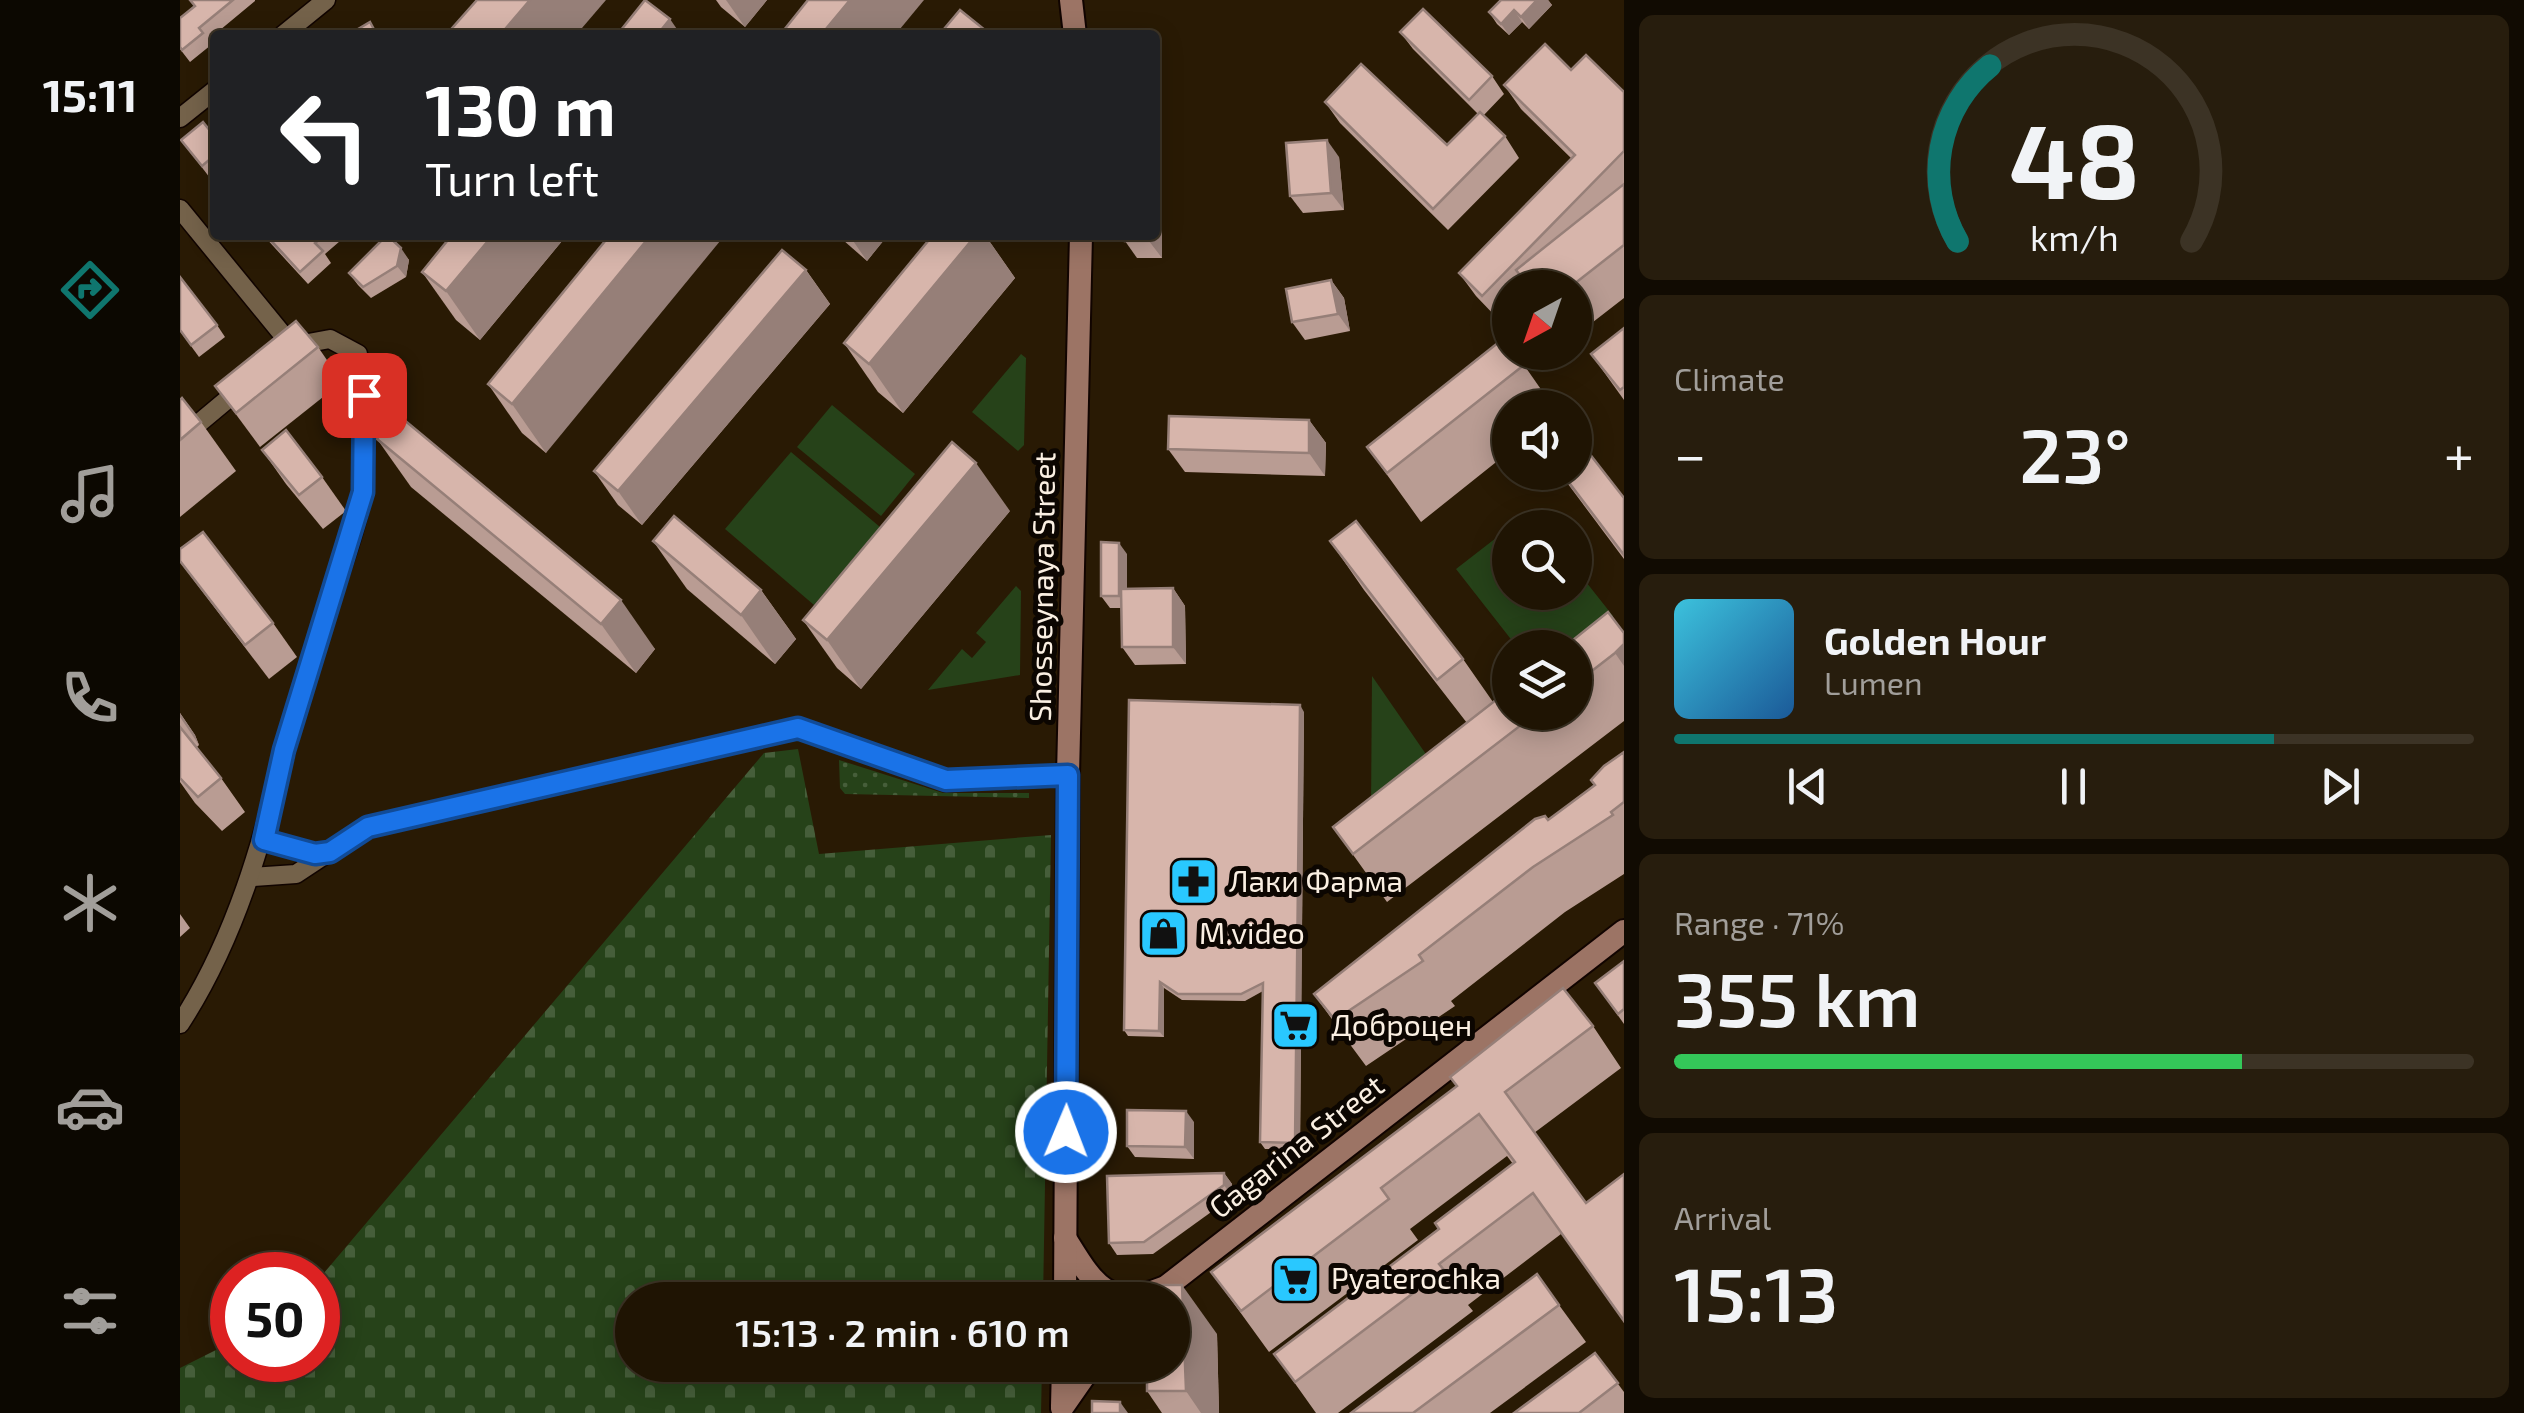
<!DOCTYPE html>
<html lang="en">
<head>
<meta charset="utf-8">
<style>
  body { margin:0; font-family:"Exo 2",sans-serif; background:#271d0d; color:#f1f3f6; height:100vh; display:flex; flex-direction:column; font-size:38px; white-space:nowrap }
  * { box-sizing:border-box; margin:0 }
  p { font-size:32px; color:#a19e9a }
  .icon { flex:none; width:55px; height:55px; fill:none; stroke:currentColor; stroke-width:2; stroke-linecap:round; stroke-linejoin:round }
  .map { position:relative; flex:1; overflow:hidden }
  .side { display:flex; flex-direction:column; gap:15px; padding:15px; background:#110b02; width:900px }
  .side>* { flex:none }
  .top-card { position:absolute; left:30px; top:30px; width:950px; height:210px; border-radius:10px; box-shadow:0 5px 25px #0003,0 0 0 2px #3c3325; background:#202124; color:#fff; overflow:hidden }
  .needle { width:65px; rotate:220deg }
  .buttons { position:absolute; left:1312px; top:270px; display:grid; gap:20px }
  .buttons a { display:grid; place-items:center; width:100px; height:100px; border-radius:50%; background:#1f1403; box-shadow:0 5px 25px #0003,0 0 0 2px #3c3325; font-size:50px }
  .speed { position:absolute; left:30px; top:1252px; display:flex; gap:20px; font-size:50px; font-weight:700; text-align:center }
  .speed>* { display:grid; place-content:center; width:130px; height:130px; border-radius:50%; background:#1f1403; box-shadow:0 5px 25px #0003,0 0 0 2px #3c3325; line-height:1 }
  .speed .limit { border:15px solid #d22; background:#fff; color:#111 }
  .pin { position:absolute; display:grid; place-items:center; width:85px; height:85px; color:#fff; margin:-42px; border-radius:20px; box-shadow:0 5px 15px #0006 }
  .me { position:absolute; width:110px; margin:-55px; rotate:1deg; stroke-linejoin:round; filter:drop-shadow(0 0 8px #0008) }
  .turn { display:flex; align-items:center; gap:35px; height:210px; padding:0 50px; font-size:45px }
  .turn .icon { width:130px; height:130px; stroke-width:2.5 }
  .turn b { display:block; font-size:70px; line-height:85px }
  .big { font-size:75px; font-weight:600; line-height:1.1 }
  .side .card { flex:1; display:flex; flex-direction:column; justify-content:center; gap:15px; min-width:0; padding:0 35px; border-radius:15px; background:#271d0d }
  .side .dial { align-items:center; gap:0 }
  .dial svg { height:260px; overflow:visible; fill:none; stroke:#3c3325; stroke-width:7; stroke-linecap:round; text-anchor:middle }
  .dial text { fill:#f1f3f6; stroke:none }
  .song { display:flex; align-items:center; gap:30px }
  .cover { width:120px; height:120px; border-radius:15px; background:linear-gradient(135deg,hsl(190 70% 55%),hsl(210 70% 35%)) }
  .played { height:10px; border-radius:5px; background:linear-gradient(90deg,#0f766e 75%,#3c3325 75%) }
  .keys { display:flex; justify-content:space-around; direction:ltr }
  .heat { display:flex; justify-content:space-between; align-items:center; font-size:55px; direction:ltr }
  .charge { height:15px; border-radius:8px; background:linear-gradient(90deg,#34c759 71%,#3c3325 0) }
  .trip { position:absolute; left:435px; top:1282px; width:575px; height:100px; border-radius:50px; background:#1f1403; box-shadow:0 5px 25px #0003,0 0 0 2px #3c3325; font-weight:600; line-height:100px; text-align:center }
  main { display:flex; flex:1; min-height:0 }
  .dock { display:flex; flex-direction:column; width:180px; justify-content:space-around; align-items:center; background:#0c0801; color:#a19e9a }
  .dock .icon { width:70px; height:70px }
  .dock .current { color:#0f766e }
  .dock b { font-size:45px; color:#f1f3f6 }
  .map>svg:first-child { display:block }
  .grass { fill:url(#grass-dots) }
  .cemetery { fill:url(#cemetery-stones) }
  .park { fill:#264219 }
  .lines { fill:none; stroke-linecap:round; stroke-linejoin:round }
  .street-casing { stroke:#110400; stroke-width:21 }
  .secondary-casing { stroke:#110400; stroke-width:26 }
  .street { stroke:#74624a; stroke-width:18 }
  .secondary { stroke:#9c7465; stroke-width:22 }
  .wall { fill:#b99c93 }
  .shaded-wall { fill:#967f78 }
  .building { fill:#d7b5ab; stroke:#967f78; stroke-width:2.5 }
  .route-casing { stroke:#114b97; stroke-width:25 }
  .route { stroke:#1a73e8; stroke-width:18 }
  .labels { text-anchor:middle; stroke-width:10; stroke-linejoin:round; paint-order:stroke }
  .street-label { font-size:30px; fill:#faefe2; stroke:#0c0601 }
  .poi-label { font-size:30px; fill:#faefe2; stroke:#0c0601; text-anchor:start }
</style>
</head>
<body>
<main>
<nav class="dock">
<b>15:11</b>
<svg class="icon current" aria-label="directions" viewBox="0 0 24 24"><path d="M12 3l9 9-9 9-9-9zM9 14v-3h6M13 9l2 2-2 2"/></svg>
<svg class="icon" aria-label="music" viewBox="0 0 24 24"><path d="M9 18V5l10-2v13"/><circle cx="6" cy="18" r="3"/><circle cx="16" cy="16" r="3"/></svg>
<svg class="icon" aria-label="phone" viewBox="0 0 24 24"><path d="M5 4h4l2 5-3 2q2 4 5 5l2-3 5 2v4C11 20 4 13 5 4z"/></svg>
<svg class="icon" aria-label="climate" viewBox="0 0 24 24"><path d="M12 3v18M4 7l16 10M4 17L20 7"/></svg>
<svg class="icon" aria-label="car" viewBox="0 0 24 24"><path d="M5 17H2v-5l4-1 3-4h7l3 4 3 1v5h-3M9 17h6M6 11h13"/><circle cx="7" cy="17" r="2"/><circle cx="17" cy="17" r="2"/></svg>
<svg class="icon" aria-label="filters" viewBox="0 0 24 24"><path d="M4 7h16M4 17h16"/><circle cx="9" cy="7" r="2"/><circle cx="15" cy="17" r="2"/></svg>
</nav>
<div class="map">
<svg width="1444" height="1413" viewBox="0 0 1444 1413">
  <defs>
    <pattern id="grass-dots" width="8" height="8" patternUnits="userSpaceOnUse" patternTransform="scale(2.5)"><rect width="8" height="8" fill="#264219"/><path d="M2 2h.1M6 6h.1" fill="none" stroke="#465e3a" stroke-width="1.8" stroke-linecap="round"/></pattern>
    <pattern id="cemetery-stones" width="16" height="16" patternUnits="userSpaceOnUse" patternTransform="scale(2.5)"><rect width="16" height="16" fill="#264219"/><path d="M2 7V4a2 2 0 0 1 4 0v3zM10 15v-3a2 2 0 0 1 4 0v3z" fill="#465e3a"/></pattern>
  </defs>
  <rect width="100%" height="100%" fill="#291a04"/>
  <polygon class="grass" points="659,760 763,793 849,793 849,798 665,794 660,788"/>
  <polygon class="cemetery" points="618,749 639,854 871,835 863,1300 452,1300 452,1365 862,1365 861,1413 0,1413 0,1368 52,1342 52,1360 138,1360 138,1280 584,753"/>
  <g class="park">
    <polygon points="841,354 846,358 844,445 838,451 792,412"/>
    <polygon points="652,405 735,474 701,516 617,447"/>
    <polygon points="611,452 700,527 634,605 545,529"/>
    <polygon points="1351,511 1364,527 1330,528 1330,592 1395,592 1395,568 1433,616 1393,647 1337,647 1276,569"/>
    <polygon points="836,586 841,591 840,675 748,690 782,649 792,658 806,642 796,633"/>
    <polygon points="1192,676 1250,760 1191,808"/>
  </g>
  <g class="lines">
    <defs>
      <g id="street">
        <polyline points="103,35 146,0"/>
        <polyline points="0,118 35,90"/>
        <polyline points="0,209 112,346"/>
        <polyline points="0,439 61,388"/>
        <polyline points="84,840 135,854 150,853"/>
        <polyline points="72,877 116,874 187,827 618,728 765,780 888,775"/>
        <path d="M0,1024c74,-113 95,-245 133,-372 14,-47 43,-115 50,-161 6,-44 1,-94 -5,-137l-28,-15 -38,7"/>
      </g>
      <g id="secondary">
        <polyline points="891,0 895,35"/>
        <path d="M885,1238c27,43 41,73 98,50"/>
        <polyline points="885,1300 888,775 901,235"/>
        <polyline points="969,1300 1444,931"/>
        <polyline points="882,1406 883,1365"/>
        <polyline points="882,1408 912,1365"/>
      </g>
    </defs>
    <use href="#street" class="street-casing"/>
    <use href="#secondary" class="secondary-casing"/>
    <use href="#street" class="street"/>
    <use href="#secondary" class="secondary"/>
  </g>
  <g class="wall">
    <polygon points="11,0 75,0 75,1 28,40 31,45 10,62 0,49 0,18 14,6"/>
    <polygon points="536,0 587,0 565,27 541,7"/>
    <polygon points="1321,0 1368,0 1372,5 1349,29 1342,22 1329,35 1317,24 1309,12"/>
    <polygon points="1220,32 1312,76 1324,94 1303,116 1325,136 1339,158 1268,230 1160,123 1145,102 1267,145 1298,114 1233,49"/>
    <polygon points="1391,70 1444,92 1444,298 1395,336 1395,288 1330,288 1330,307 1318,319 1296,296 1279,273 1392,159 1341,109 1324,85"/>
    <polygon points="982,114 982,258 957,258 945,241"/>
    <polygon points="35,137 35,174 30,178 1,140"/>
    <polygon points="1159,157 1164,210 1123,213 1110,196"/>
    <polygon points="83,235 167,235 145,254 151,263 128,284"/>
    <polygon points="197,235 215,235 211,238 229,260 226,277 191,298 178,285 169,273 202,240"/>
    <polygon points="272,235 387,235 300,340 276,320 242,272"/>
    <polygon points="430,235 366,453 342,433 308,384"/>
    <polygon points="659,235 708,235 687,261 663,240"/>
    <polygon points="753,235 805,235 835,278 723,413 698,392 664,343"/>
    <polygon points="626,270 650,304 462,525 438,505 414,471"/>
    <polygon points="1151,280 1164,298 1170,331 1125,340 1112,322"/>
    <polygon points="37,325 45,337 19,357 0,331"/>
    <polygon points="1444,328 1444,400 1411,354"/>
    <polygon points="138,347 162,382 80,447 35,386"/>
    <polygon points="1344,365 1374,408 1330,408 1330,451 1241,522 1187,447"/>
    <polygon points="0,400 21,422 56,471 0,517"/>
    <polygon points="1129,420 1146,443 1145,476 1005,472 988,449"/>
    <polygon points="197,439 475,649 456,673 231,487"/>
    <polygon points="82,450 142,477 166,511 143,529 106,484"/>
    <polygon points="1379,472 1395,472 1444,498 1444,559"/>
    <polygon points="830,511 681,689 657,668 623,620"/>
    <polygon points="473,541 581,590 616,639 595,664 507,589"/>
    <polygon points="1150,541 1283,659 1313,702 1330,712 1395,712 1395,648 1444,633 1444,721 1207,902 1153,827 1287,723 1184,590"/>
    <polygon points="947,554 947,589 993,588 1005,606 1006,664 955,665 942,647 942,608 930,608 921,596"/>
    <polygon points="0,562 93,623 117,657 89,679"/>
    <polygon points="1124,712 1120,1149 1085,1149 1080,1142 1083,991 1065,1001 1002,1000 984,988 984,1037 948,1036 944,1030"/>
    <polygon points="0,713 15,735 19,745 17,747 41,778 65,812 42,831 15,803 0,782"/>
    <polygon points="1444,752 1444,874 1385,912 1271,1001 1275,1006 1186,1066 1166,1039 1134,994 1415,785"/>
    <polygon points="0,914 10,928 0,937"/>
    <polygon points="1444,961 1444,1024 1415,983"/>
    <polygon points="1413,1026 1441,1068 1354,1133 1381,1234 1288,1305 1293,1311 1158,1413 1136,1413 1094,1354 1259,1229 1333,1164 1327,1156 1230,1229 1238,1240 1089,1352 1031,1272"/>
    <polygon points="1014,1122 1014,1159 955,1157 947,1146"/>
    <polygon points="1044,1173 1052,1184 1052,1197 973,1254 937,1255 929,1243"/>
    <polygon points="1379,1305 1406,1342 1310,1413 1171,1413"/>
    <polygon points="1037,1334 1039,1413 982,1413 967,1391"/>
    <polygon points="1415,1353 1444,1392 1444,1413 1334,1413"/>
  </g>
  <g class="shaded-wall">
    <polygon points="350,0 426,0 396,35 320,35"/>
    <polygon points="546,0 587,0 565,27"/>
    <polygon points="670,0 744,0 715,35 641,35"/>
    <polygon points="1357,0 1368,0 1372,5 1349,29 1341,17"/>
    <polygon points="1334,10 1342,22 1329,35 1321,24"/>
    <polygon points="490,19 501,35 477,35"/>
    <polygon points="975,104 982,114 982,258 969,241 969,235 975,235"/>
    <polygon points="1147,140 1159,157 1164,210 1151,193"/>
    <polygon points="313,235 387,235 300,340 266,291"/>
    <polygon points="471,235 545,235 366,453 332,404"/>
    <polygon points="669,235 708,235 687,261"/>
    <polygon points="796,235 805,235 835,278 723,413 689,364"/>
    <polygon points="221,248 229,260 226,277 217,266"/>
    <polygon points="626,270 650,304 462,525 438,491"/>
    <polygon points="1151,280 1164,298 1170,331 1158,314"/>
    <polygon points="1129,420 1146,443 1145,476 1129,453"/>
    <polygon points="796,463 830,511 681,689 647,640"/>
    <polygon points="939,543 947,554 947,608 939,596"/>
    <polygon points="993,588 1005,606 1006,664 993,647"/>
    <polygon points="581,590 616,639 595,664 561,615"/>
    <polygon points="441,600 475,649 456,673 421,624"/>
    <polygon points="1444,644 1444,666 1435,653"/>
    <polygon points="1120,705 1124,712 1120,1149 1115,1143"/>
    <polygon points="0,713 15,735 19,745 0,717"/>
    <polygon points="980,982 984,988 984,1037 979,1031"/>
    <polygon points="1006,1111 1014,1122 1014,1159 1005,1147"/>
    <polygon points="1044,1173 1052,1184 1052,1197 1044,1185"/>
    <polygon points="1002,1285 1037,1334 1039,1413 1021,1413 1006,1391"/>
    <polygon points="940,1402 948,1413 940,1413"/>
  </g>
  <g class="building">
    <polygon points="10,0 53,0 19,28 23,33 2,50 0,47 0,18 15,6"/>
    <polygon points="297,0 350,0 320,35 266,35"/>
    <polygon points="465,0 490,19 477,35 437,35"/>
    <polygon points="628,0 670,0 641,35 600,35"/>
    <polygon points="1321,0 1357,0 1341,17 1334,10 1321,24 1309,12"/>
    <polygon points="1243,9 1312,76 1289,100 1220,32"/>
    <polygon points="780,10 805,30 800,35 759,35"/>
    <polygon points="190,22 197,35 168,35"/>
    <polygon points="1365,44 1391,70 1406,55 1444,92 1444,151 1302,296 1279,273 1395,155 1324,85"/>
    <polygon points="1181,64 1267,145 1300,112 1325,136 1253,209 1145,102"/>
    <polygon points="23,122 35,137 35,155 22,166 1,140"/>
    <polygon points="1147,140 1151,193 1110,196 1106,143"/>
    <polygon points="1444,184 1444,245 1389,288 1350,288 1336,270"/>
    <polygon points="86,235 145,235 135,243 143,251 120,272"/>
    <polygon points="207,235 221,248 217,266 183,287 169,273"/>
    <polygon points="272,235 313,235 266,291 242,272"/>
    <polygon points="430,235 471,235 332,404 308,384"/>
    <polygon points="753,235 796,235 689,364 664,343"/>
    <rect x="945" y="235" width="24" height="6"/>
    <polygon points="602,250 626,270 438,491 414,471"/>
    <polygon points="0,277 37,325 11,345 0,330"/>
    <polygon points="1151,280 1158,314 1112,322 1106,289"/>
    <polygon points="116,321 138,347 56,413 35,386"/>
    <polygon points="1444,328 1444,387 1440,390 1411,354"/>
    <polygon points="1324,338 1330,346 1330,352 1335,352 1344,365 1207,473 1187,447"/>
    <polygon points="2,398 21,422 0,440 0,400"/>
    <polygon points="217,414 441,600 421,624 197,439"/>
    <polygon points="989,416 1129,420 1129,453 988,449"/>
    <polygon points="106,430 142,477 119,495 82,450"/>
    <polygon points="1395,435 1444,498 1444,555 1381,472 1395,472"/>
    <polygon points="772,442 796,463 647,640 623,620"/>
    <polygon points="494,516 581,590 561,615 473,541"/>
    <polygon points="1176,521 1283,659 1257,680 1150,541"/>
    <polygon points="23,532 93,623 65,645 0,561 0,549"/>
    <polygon points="921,542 939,543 939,596 921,596"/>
    <polygon points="993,588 993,647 942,647 941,589"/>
    <polygon points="1428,612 1444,633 1444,644 1435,653 1395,684 1395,648 1383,648"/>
    <polygon points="1330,689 1330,712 1358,712 1173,854 1153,827"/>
    <polygon points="949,700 1120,705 1115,1143 1080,1142 1083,983 1061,994 998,994 980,982 979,1031 944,1030"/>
    <polygon points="0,727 41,778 18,797 0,778"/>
    <polygon points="1444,752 1444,802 1431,812 1433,815 1353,867 1239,955 1243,961 1155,1020 1134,994 1355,819 1365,816 1368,820 1415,785 1411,780 1424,766"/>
    <polygon points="1444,961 1444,1009 1438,1014 1415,983"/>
    <polygon points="1383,988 1413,1026 1325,1092 1406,1203 1444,1174 1444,1321 1353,1193 1259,1264 1264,1270 1115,1382 1094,1354 1259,1229 1255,1223 1335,1162 1299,1114 1201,1188 1209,1199 1061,1311 1031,1272 1277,1086 1270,1077"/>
    <polygon points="947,1110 1006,1111 1005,1147 947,1146"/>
    <polygon points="1044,1173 1044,1185 964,1242 929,1243 927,1176"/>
    <polygon points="1357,1274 1379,1305 1233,1413 1171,1413"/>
    <polygon points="967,1285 1002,1285 1006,1391 967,1391 967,1365 992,1365 992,1300 967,1300"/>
    <polygon points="1415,1353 1438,1383 1399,1413 1334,1413"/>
    <polygon points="912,1401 940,1402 940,1413 912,1413"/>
  </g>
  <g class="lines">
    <defs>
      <polyline id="route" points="184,395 183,492 104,750 84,840 135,854 150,852 188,827 618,728 766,780 888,775 886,1132"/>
    </defs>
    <use href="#route" class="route-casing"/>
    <use href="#route" class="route"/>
  </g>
  <defs>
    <symbol id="pharmacy-square" viewBox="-11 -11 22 22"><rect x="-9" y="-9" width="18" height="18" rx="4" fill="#29c8ff" stroke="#0c0601"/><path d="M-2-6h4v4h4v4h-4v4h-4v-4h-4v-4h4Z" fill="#111"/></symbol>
    <symbol id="shop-square" viewBox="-11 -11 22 22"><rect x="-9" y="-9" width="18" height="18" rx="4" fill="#29c8ff" stroke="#0c0601"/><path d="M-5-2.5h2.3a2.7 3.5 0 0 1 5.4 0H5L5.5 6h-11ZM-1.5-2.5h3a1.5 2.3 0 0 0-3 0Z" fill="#111"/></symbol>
    <symbol id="supermarket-square" viewBox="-11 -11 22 22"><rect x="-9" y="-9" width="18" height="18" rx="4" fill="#29c8ff" stroke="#0c0601"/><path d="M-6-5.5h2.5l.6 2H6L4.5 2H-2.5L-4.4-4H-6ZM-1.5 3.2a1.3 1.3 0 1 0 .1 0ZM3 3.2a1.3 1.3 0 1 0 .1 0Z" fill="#111"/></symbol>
  </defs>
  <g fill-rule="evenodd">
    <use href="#pharmacy-square" x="986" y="854" width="55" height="55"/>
    <use href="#shop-square" x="956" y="906" width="55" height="55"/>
    <use href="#supermarket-square" x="1088" y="998" width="55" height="55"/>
    <use href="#supermarket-square" x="1088" y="1252" width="55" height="55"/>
  </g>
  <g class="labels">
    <g class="street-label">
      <text transform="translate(863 587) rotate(-89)" y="10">Shosseynaya Street</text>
      <text transform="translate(1117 1147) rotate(-38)" y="10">Gagarina Street</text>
    </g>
    <g class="poi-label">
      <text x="1049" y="892">Лаки Фарма</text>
      <text x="1019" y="944">M.video</text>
      <text x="1151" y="1036">Доброцен</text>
      <text x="1151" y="1289">Pyaterochka</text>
    </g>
  </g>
</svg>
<div class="buttons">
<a><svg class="needle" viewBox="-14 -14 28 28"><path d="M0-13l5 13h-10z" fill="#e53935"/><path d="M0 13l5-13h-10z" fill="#a19e9a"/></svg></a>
<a><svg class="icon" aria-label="sound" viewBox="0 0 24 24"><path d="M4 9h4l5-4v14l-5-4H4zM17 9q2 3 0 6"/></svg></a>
<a><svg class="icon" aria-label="search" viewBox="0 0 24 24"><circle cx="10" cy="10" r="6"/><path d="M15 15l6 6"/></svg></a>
<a><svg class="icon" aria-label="layers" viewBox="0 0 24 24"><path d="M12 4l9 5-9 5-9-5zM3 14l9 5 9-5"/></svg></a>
</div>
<div class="speed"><div class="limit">50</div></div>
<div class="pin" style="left:184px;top:395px;background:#d93025"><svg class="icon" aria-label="arrive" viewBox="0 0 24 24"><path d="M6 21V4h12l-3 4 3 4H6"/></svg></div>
<svg class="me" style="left:886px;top:1132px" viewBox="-20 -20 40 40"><circle r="17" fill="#1a73e8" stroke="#fff" stroke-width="3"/><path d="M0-11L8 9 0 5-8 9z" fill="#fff"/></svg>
<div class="trip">15:13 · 2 min · 610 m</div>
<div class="top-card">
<div class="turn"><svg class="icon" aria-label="left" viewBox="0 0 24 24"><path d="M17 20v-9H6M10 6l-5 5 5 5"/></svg><div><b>130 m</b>Turn left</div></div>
</div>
</div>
<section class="side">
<div class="card dial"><svg viewBox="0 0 100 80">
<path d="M14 69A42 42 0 1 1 86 69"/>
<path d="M14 69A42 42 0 0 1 24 15" stroke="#0f766e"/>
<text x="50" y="56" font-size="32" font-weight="700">48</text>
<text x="50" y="72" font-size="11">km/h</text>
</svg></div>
<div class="card"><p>Climate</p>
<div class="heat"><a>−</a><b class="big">23°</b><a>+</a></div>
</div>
<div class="card">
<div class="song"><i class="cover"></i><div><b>Golden Hour</b><p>Lumen</p></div></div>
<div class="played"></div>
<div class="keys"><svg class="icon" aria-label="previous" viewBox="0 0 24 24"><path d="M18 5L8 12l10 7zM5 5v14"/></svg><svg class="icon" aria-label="pause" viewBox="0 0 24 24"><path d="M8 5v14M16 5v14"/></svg><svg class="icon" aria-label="next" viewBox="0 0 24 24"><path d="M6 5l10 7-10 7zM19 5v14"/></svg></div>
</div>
<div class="card"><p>Range · 71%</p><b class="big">355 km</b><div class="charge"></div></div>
<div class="card"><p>Arrival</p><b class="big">15:13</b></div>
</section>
</main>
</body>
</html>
